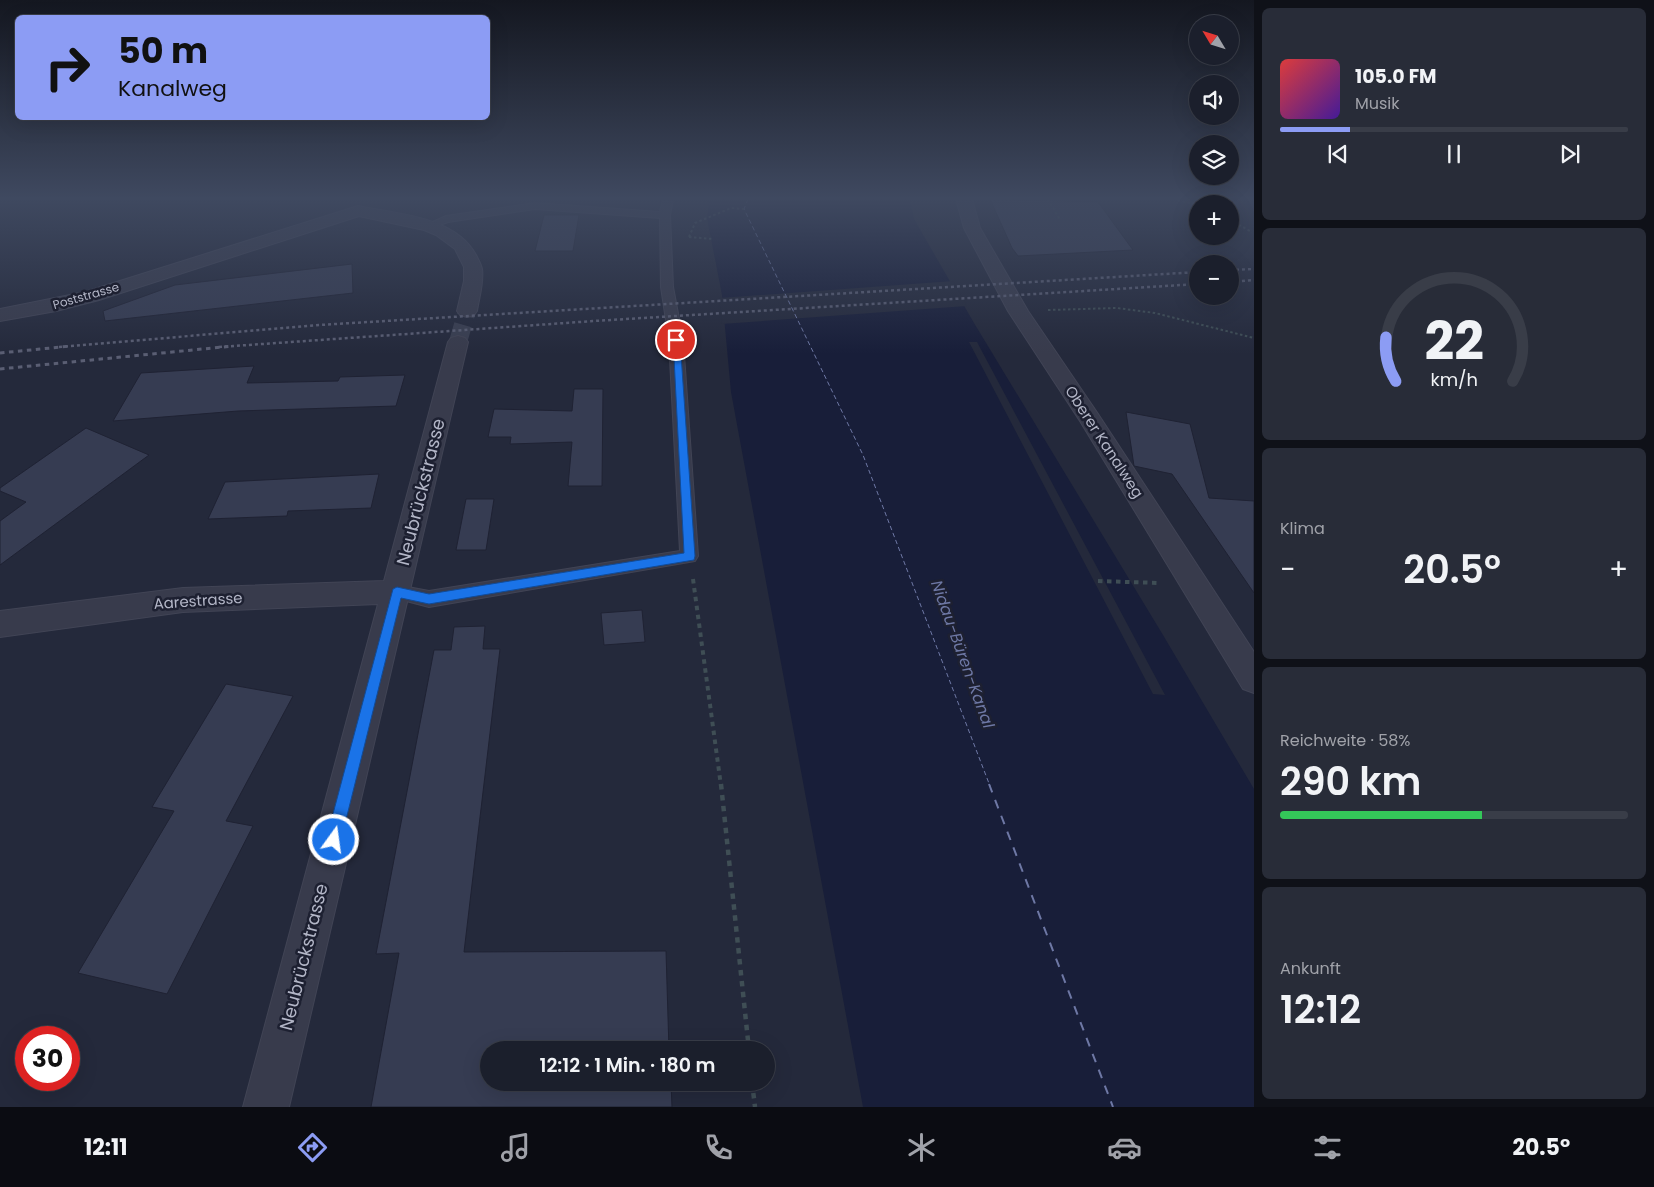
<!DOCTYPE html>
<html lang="de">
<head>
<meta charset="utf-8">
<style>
  body { margin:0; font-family:Poppins,sans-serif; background:#282c38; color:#f1f3f6; height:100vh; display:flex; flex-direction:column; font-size:19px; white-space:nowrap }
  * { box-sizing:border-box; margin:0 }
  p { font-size:16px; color:#a0a2a9 }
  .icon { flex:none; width:28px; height:28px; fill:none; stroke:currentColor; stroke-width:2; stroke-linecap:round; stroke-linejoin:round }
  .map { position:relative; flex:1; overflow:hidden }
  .panel { display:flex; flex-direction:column; gap:8px; padding:8px; background:#0f1118; width:400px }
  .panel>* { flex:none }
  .top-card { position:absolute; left:15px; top:15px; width:475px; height:105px; border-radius:8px; box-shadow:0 5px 20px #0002,0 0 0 1px #393d48; background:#8c9cf4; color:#111; overflow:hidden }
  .needle { width:32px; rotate:308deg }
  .tools { position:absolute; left:1189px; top:15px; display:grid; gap:10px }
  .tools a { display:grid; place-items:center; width:50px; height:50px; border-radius:50%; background:#1b1f2c; box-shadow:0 5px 20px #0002,0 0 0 1px #393d48; font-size:25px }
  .speed { position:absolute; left:15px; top:1026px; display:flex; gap:10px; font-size:25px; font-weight:700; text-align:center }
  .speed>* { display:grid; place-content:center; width:65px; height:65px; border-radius:50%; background:#1b1f2c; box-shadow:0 5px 20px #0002,0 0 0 1px #393d48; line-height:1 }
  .speed .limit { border:8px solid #d22; background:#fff; color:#111 }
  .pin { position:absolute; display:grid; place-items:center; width:42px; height:42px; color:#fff; margin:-21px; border:2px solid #fff; border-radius:50%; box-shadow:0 1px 5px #0007 }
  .me { position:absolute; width:55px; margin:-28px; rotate:14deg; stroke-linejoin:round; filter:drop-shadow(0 0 4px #0008) }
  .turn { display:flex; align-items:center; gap:18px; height:105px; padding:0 20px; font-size:22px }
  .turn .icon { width:65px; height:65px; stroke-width:2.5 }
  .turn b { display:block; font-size:35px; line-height:42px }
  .big { font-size:38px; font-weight:600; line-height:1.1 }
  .panel .card { flex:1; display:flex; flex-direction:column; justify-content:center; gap:8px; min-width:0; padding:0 18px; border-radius:8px; background:#282c38 }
  .panel .dial { align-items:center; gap:0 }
  .dial svg { height:130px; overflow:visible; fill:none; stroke:#393d48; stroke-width:7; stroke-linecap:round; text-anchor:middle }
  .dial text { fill:#f1f3f6; stroke:none }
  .song { display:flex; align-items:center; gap:15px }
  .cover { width:60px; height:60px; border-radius:8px; background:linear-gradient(135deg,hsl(0 70% 55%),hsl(260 70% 35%)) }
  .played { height:5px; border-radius:2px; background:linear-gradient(90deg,#8c9cf4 20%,#393d48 20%) }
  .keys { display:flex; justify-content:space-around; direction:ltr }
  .heat { display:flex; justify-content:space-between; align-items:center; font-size:28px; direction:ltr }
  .charge { height:8px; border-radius:4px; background:linear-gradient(90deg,#34c759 58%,#393d48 0) }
  .trip { position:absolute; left:480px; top:1041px; width:295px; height:50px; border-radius:25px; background:#1b1f2c; box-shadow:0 5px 20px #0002,0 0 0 1px #393d48; font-weight:600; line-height:50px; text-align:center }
  .tab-bar { display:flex; height:80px; justify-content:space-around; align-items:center; background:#0b0c12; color:#a0a2a9 }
  .tab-bar .icon { width:35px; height:35px }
  .tab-bar .on { color:#8c9cf4 }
  .tab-bar b { font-size:22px; color:#f1f3f6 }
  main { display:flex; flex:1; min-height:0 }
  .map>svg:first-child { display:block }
  .water { fill:#181e39 }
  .pier { fill:#24293b }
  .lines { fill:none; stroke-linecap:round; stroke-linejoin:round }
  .ferry-far1 { stroke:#6e78a5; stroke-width:1; stroke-dasharray:4.5 3; stroke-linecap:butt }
  .ferry { stroke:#6e78a5; stroke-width:2; stroke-dasharray:9 8; stroke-linecap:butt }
  .building { fill:#363c52; stroke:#1f2233 }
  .street-tunnel { stroke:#393e50; stroke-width:18; stroke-dasharray:18 9; stroke-linecap:butt }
  .lane-casing { stroke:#414455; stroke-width:2 }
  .street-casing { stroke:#414455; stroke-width:2 }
  .path-far2 { stroke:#3f4e55; stroke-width:2; stroke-dasharray:2.5 2.5; stroke-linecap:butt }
  .path-far1 { stroke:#3f4e55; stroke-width:4; stroke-dasharray:4.5 4.5; stroke-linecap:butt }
  .path { stroke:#3f4e55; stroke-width:4.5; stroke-dasharray:5.5 5.5; stroke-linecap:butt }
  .lane { fill:#383b4c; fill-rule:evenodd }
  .street { fill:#383b4c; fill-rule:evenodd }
  .rail-far1 { stroke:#5a5e73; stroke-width:2.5; stroke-dasharray:3 3; stroke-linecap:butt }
  .rail { stroke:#5a5e73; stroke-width:3; stroke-dasharray:4.5 4.5; stroke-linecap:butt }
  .route { fill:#1a73e8; stroke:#114b97 }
  .labels { text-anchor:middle; stroke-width:5; stroke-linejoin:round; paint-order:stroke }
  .far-street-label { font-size:12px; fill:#b3b6c7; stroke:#1d2031 }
  .street-label { font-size:15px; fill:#b3b6c7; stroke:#1d2031 }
  .water-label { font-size:16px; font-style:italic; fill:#6e78a5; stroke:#1d2031 }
  .near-street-label { font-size:18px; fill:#b3b6c7; stroke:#1d2031 }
</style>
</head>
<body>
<main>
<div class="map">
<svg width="1254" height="1107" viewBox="0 0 1254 1107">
  <rect width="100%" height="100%" fill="#24293b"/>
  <polygon class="water" points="710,199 910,199 914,219 974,323 1163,635 1254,789 1254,1107 863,1107 731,392 722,295 707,218"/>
  <g class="pier">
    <polygon points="953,281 967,306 722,324 719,298"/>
    <polygon points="969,342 977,342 1165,695 1153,694"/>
  </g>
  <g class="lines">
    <polyline class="ferry-far1" points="748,199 744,209 863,455 990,786"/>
    <polyline class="ferry" points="989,784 1113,1107"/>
  </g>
  <g class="building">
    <polygon points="990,199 1098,202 1133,250 1018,256 1012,248"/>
    <polygon points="544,215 579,215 573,251 535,251"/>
    <polygon points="352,264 353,293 105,321 103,311 175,285"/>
    <polygon points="254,366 247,383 338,381 340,377 405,375 396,406 238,411 113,421 141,373"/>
    <polygon points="574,389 603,389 602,486 568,486 572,442 510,444 511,437 488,437 494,409 572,411"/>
    <polygon points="1126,412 1190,424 1209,498 1254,501 1254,593 1172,474 1134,466"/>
    <polygon points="86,428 149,455 0,565 0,521 26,502 0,491 0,488"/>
    <polygon points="379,474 371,508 288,511 287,516 208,519 225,482"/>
    <polygon points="466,499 494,499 486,550 456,550"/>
    <polygon points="642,610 645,642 604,645 601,613"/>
    <polygon points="485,626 483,649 500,649 464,952 666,951 669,1050 489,1050 489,1082 671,1082 672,1107 371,1107 399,953 376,954 434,650 451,650 454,627"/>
    <polygon points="226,684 293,696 226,821 253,826 167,994 78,973 174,811 152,807"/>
  </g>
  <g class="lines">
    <polyline class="street-tunnel" points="458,342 467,311"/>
    <defs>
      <polygon id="lane" points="663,199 673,199 670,215 673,287 683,340 698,556 695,561 429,607 391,597 388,592 391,587 397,585 429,591 680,551 669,340 661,287 660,218 535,209 448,222 429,229 424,226 446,216 535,203 660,212"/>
      <g id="street">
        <polygon points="956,199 972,199 980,228 1028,311 1098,414 1254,652 1254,693 1243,689 1080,421 1008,311 964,228"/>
        <path d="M358,206c39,8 97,10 118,49 2,4 5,9 6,14 2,13 -3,29 -5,42l-3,4 -7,2 -7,-2 -3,-4 7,-30v-14l-9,-18 -19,-14 -12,-5 -65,-14 -260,84 -43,11 -56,10v-12l85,-17z"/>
        <polygon points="458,336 465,338 468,342 410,590 411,592 408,598 289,1107 243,1107 378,604 183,612 0,637 0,611 183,588 384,581 448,342 451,338"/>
      </g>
    </defs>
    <use href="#lane" class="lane-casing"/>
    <use href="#street" class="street-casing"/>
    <g class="path-far2">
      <polyline points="1048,199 1060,220"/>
      <polyline points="1173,199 1198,205"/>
      <polyline points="1230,220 1252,232"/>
      <polyline points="689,237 695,223 731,208 744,209"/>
      <polyline points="689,237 713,239"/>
      <polyline points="1048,310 1117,308 1155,313 1254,338"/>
    </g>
    <g class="path-far1">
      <polyline points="693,579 721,786"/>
      <polyline points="1098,581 1159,583"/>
    </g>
    <g class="path">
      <polyline points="721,784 749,1050"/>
      <polyline points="752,1082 755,1107"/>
    </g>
    <use href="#lane" class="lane"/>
    <use href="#street" class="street"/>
    <g class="rail-far1">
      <polyline points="1230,270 1254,269"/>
      <polyline points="1230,282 1254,280"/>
      <polyline points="59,347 319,325 1198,272"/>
      <polyline points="219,347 594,321 1198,284"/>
    </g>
    <g class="rail">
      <polyline points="0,353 71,346"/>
      <polyline points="0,369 233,346"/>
    </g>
  </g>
  <linearGradient id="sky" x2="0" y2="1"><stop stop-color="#141720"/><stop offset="0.56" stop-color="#3f4960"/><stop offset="1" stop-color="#3f4960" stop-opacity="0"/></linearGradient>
  <rect width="1254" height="354" fill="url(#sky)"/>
  <polygon class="route" points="673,338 680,340 695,556 694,560 429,604 401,598 341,840 339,845 334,848 328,845 326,840 393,589 397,587 429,594 684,553"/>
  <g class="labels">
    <g class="far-street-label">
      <text transform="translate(86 296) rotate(-16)" y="4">Poststrasse</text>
    </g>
    <g class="street-label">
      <text transform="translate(1104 442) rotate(57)" y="5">Oberer Kanalweg</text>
      <text transform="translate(198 601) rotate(-4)" y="5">Aarestrasse</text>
    </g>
    <g class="water-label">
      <text transform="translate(963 654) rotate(70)" y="6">Nidau-Büren-Kanal</text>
    </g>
    <g class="near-street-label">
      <text transform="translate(421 492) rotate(-76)" y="6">Neubrückstrasse</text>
      <text transform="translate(304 957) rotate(-76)" y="6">Neubrückstrasse</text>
    </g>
  </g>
</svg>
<div class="tools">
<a><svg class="needle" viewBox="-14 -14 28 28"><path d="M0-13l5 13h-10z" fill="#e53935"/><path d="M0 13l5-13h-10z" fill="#a0a2a9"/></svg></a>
<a><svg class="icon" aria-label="sound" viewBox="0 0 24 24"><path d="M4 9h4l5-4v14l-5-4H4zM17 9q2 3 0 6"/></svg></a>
<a><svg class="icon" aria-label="layers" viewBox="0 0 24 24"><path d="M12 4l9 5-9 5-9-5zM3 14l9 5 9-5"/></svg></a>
<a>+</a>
<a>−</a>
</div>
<div class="speed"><div class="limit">30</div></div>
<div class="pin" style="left:676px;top:340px;background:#d93025"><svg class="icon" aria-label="arrive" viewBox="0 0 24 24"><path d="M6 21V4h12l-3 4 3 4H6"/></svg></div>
<svg class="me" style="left:334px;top:840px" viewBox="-20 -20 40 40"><circle r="17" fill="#1a73e8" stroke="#fff" stroke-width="3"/><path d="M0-11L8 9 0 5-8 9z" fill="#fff"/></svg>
<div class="trip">12:12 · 1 Min. · 180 m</div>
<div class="top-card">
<div class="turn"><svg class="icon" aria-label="right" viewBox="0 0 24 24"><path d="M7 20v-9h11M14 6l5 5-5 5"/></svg><div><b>50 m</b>Kanalweg</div></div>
</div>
</div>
<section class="panel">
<div class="card">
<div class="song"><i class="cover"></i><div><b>105.0 FM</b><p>Musik</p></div></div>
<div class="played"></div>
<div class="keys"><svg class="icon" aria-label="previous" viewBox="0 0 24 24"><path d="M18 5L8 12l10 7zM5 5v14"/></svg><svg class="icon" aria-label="pause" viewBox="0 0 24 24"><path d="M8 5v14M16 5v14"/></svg><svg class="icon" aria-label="next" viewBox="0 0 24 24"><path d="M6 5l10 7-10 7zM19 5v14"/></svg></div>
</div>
<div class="card dial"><svg viewBox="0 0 100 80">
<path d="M14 69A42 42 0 1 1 86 69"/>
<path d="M14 69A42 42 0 0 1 8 42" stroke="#8c9cf4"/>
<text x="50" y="56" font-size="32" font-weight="700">22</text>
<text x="50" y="72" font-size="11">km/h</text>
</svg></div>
<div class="card"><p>Klima</p>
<div class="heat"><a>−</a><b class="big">20.5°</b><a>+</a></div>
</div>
<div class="card"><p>Reichweite · 58%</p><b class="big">290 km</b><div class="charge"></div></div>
<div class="card"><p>Ankunft</p><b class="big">12:12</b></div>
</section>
</main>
<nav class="tab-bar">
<b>12:11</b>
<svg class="icon on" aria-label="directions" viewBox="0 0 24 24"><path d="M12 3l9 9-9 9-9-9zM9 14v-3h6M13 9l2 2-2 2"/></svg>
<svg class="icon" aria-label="music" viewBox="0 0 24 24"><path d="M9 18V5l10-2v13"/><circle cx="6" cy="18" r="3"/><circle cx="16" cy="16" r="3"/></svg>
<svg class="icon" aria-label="phone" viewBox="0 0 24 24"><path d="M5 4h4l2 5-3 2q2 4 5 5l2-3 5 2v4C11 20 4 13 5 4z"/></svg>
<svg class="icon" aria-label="climate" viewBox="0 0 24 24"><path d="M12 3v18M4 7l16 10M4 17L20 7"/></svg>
<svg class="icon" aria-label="car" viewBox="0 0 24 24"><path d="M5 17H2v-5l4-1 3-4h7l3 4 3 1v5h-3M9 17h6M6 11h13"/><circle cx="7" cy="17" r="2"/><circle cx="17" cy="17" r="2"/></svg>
<svg class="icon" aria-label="filters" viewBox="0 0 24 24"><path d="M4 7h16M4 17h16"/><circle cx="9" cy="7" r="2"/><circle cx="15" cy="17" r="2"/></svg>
<b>20.5°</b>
</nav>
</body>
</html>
